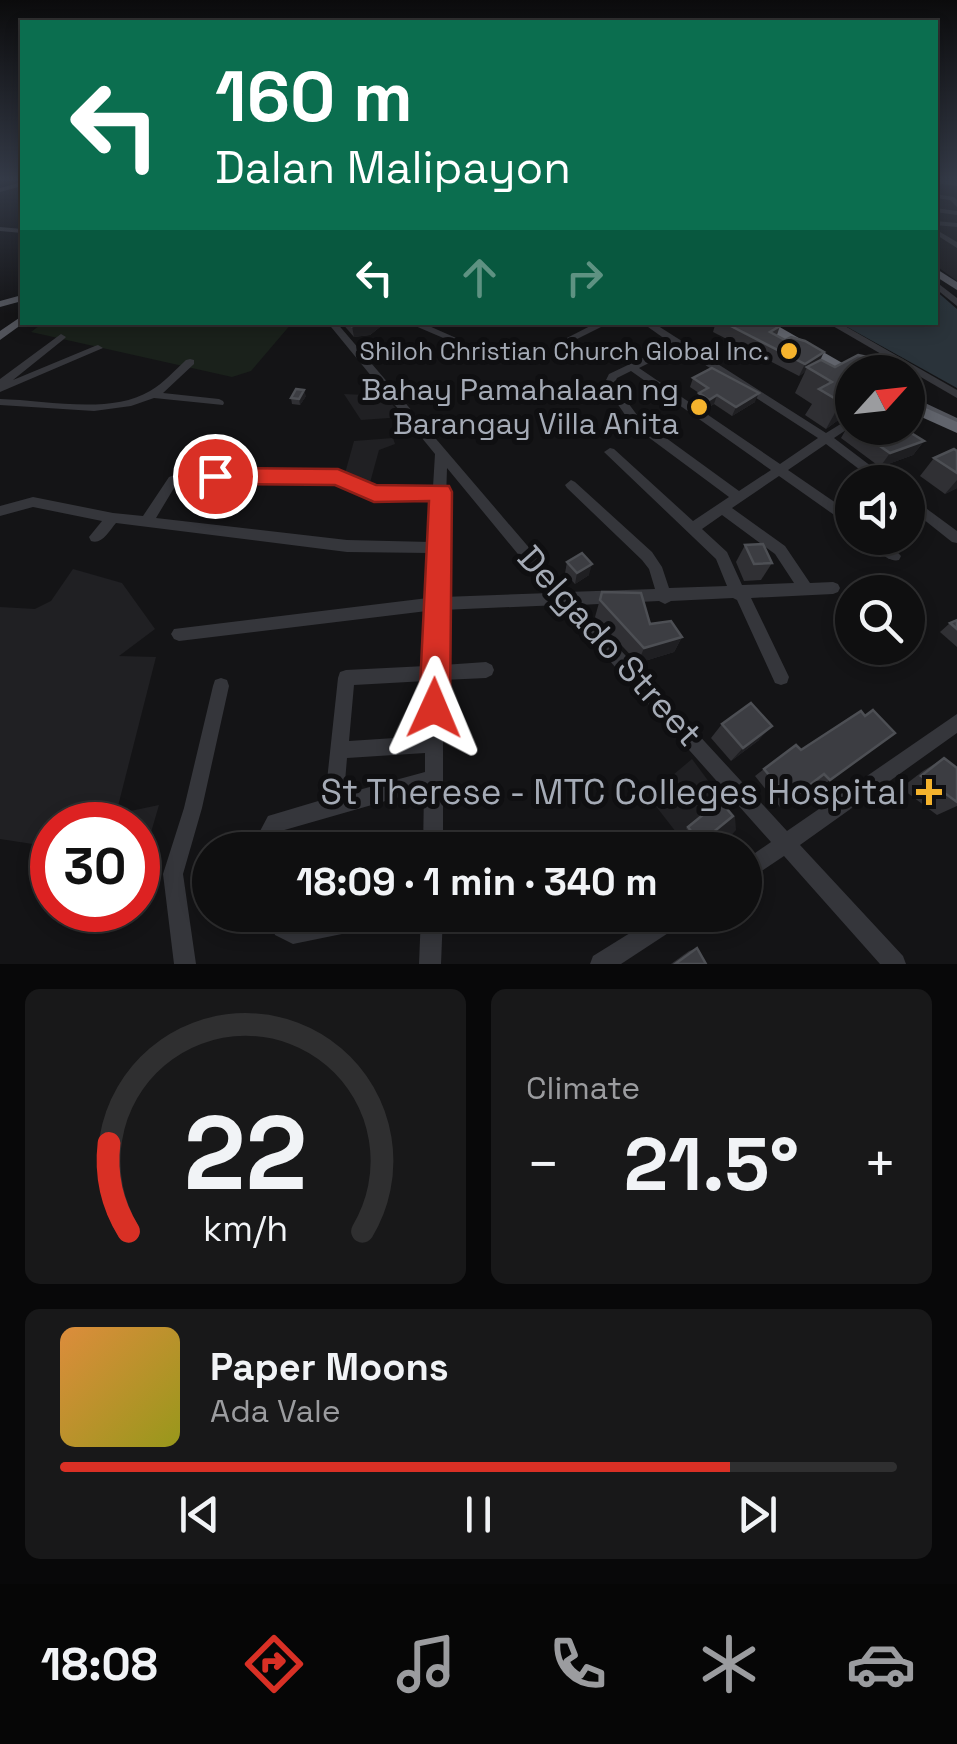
<!DOCTYPE html>
<html lang="en">
<head>
<meta charset="utf-8">
<style>
  body { margin:0; font-family:"Space Grotesk",sans-serif; background:#181819; color:#f1f3f6; height:100vh; display:flex; flex-direction:column; font-size:38px; white-space:nowrap }
  * { box-sizing:border-box; margin:0 }
  p { font-size:32px; color:#9b9c9f }
  .icon { flex:none; width:55px; height:55px; fill:none; stroke:currentColor; stroke-width:2; stroke-linecap:round; stroke-linejoin:round }
  .map { position:relative; height:964px; overflow:hidden }
  .drawer { display:flex; flex-direction:column; gap:25px; padding:25px; background:#080809; flex:1 }
  .drawer>* { flex:none }
  .banner { position:absolute; left:20px; top:20px; width:918px; height:305px; border-radius:0px; box-shadow:0 5px 15px #0003,0 0 0 2px #2f2f30; background:#0b6e4f; color:#fff; overflow:hidden }
  .needle { width:65px; rotate:63deg }
  .tools { position:absolute; left:835px; top:355px; display:grid; gap:20px }
  .tools a { display:grid; place-items:center; width:90px; height:90px; border-radius:50%; background:#0f0f10; box-shadow:0 5px 15px #0003,0 0 0 2px #2f2f30; font-size:50px }
  .speed { position:absolute; left:30px; top:802px; display:flex; gap:20px; font-size:50px; font-weight:700; text-align:center }
  .speed>* { display:grid; place-content:center; width:130px; height:130px; border-radius:50%; background:#0f0f10; box-shadow:0 5px 15px #0003,0 0 0 2px #2f2f30; line-height:1 }
  .speed .limit { border:15px solid #d22; background:#fff; color:#111 }
  .pin { position:absolute; display:grid; place-items:center; width:85px; height:85px; color:#fff; margin:-42px; border:5px solid #fff; border-radius:50%; box-shadow:0 2px 10px #0007 }
  .me { position:absolute; width:110px; margin:-55px; rotate:1deg; stroke-linejoin:round; filter:drop-shadow(0 0 8px #0008) }
  .turn { display:flex; align-items:center; gap:35px; height:210px; padding:0 30px; font-size:45px }
  .turn .icon { width:130px; height:130px; stroke-width:2.5 }
  .turn b { display:block; font-size:70px; line-height:85px }
  .lanes { display:flex; align-items:center; height:95px; padding:0 30px; background:#0003; justify-content:center; gap:50px; direction:ltr }
  .lanes .off { opacity:.35 }
  .big { font-size:75px; font-weight:700; line-height:1.1 }
  .drawer .card { flex:1; display:flex; flex-direction:column; justify-content:center; gap:15px; min-width:0; padding:0 35px; border-radius:15px; background:#181819 }
  .drawer .dial { align-items:center; gap:0 }
  .dial svg { height:260px; overflow:visible; fill:none; stroke:#2f2f30; stroke-width:7; stroke-linecap:round; text-anchor:middle }
  .dial text { fill:#f1f3f6; stroke:none }
  .song { display:flex; align-items:center; gap:30px }
  .cover { width:120px; height:120px; border-radius:15px; background:linear-gradient(135deg,hsl(30 70% 55%),hsl(60 70% 35%)) }
  .played { height:10px; border-radius:5px; background:linear-gradient(90deg,#d93025 80%,#2f2f30 80%) }
  .keys { display:flex; justify-content:space-around; direction:ltr }
  .heat { display:flex; justify-content:space-between; align-items:center; font-size:55px; direction:ltr }
  .drawer .tiles { flex:1; display:grid; gap:25px; grid-template-columns:1fr 1fr }
  .card:last-child { grid-column:span 2 }
  .trip { position:absolute; left:192px; top:832px; width:570px; height:100px; border-radius:50px; background:#0f0f10; box-shadow:0 5px 15px #0003,0 0 0 2px #2f2f30; font-weight:700; line-height:100px; text-align:center }
  .dock { display:flex; height:160px; justify-content:space-around; align-items:center; background:#060606; color:#9b9c9f }
  .dock .icon { width:70px; height:70px }
  .dock .on { color:#d93025 }
  .dock b { font-size:45px; color:#f1f3f6 }
  .map>svg:first-child { display:block }
  .built { fill:#202023 }
  .green { fill:#1a211b }
  .water { fill:#2a333a }
  .lines { fill:none; stroke-linecap:round; stroke-linejoin:round }
  .minor { fill:#35363b; fill-rule:evenodd }
  .major { fill:#51535a; fill-rule:evenodd }
  .highway { fill:#61646c; fill-rule:evenodd }
  .wall { fill:#303034 }
  .shaded-wall { fill:#1f1f22 }
  .building { fill:#3c3d42; stroke:#4d4f54; stroke-width:2.5 }
  .route { fill:#d93025; stroke:#8d1f18; stroke-width:2.5 }
  .poi-dot { fill:#f5b32d; stroke:#0f0f11; stroke-width:4 }
  .labels { text-anchor:middle; stroke-width:10; stroke-linejoin:round; paint-order:stroke }
  .far-poi-label { font-size:25px; fill:#a5abb6; stroke:#0f0f11; text-anchor:end }
  .poi-label { font-size:30px; fill:#a5abb6; stroke:#0f0f11; text-anchor:end }
  .near-street-label { font-size:35px; fill:#a5abb6; stroke:#0f0f11 }
  .near-poi-label { font-size:35px; fill:#a5abb6; stroke:#0f0f11; text-anchor:end }
</style>
</head>
<body>
<div class="map">
<svg width="957" height="964" viewBox="0 0 957 964">
  <rect width="100%" height="100%" fill="#141416"/>
  <g class="built">
    <polygon points="935,179 957,179 957,281 935,265"/>
    <polygon points="344,394 385,396 403,417 361,420"/>
    <polygon points="393,438 395,444 379,450 368,490 344,477 354,441"/>
    <polygon points="73,569 122,583 155,629 119,656 156,657 116,814 159,805 143,860 138,859 138,825 52,825 52,847 0,839 0,607 35,609 51,601"/>
    <polygon points="692,759 735,817 736,830 718,850 690,850 648,796"/>
  </g>
  <polygon class="green" points="44,322 292,323 251,371 232,377 31,332"/>
  <polygon class="water" points="935,290 957,309 957,388 840,323 935,322"/>
  <g class="lines">
    <g class="minor">
      <polygon points="935,179 957,182 957,186 935,183"/>
      <polygon points="22,182 22,186 0,192 0,188"/>
      <polygon points="935,194 954,197 957,200 957,207 950,200 935,198"/>
      <polygon points="935,208 957,211 957,215 935,212"/>
      <polygon points="935,221 957,223 957,227 935,225"/>
      <polygon points="0,227 22,229 22,233 0,231"/>
      <polygon points="935,229 957,242 957,248 935,234"/>
      <polygon points="935,281 957,298 957,306 935,288"/>
      <path d="M327,322h9l231,270 88,-3 -6,-20 -7,-9 -75,-72 -2,-3 6,-5 4,2 77,70 10,15 7,21 58,-2 -11,-27 -112,-107 6,-4 4,1 79,72 36,-24 -97,-72 -28,-41 5,-10 63,-30 -31,-22h11l174,111 26,-16v9l-18,12 54,41 2,3h-14l-50,-38 -38,26 64,44v11l-5,-1 -68,-48 -47,32 53,38 25,37 23,-1 5,2 2,4 -2,4 -5,2 -82,4 38,79 -2,6 -6,2 -6,-2 -38,-83 -4,-2 -62,3 -6,3 -6,-3 -80,4 208,226 170,-117v19l-157,112 103,111 3,8h-26l-96,-108 -39,26v-22l26,-18 -211,-237 -118,5 1,55 43,-3 6,3 2,5 -2,5 -6,3 -43,2v170h-20l1,-60 -143,41 -2,4 2,15h-20l-2,-17 9,-17 57,-17 13,-121 2,-6 6,-2 80,-4 1,-55 -248,30 -5,-2 -3,-5 3,-5 254,-31 2,-45 -83,-1 -231,-29c-7,8 -14,22 -25,18l-2,-4 13,-16 -69,-14 -33,9v-10l33,-9 80,16 30,3 26,-39 16,-6 152,2 38,15 58,-1 2,-33zM679,348l139,90 -38,26 -141,-96zM631,371l140,99 -32,21 -99,-72 -26,-35 3,-6zM447,468l103,125 -107,4zM186,479l150,2 38,17 59,-1 -2,45 -84,-2 -191,-22 21,-35zM722,515l53,39 19,29 -52,2 -15,-33 -25,-23zM426,681l-1,55 -76,5 5,-56zM425,753v19l-81,22 3,-36z"/>
      <polygon points="406,322 420,322 463,341 461,343 455,343"/>
      <polygon points="598,322 611,322 567,344 561,344 559,342"/>
      <polygon points="826,322 838,322 957,390 957,398"/>
      <polygon points="61,334 66,337 64,339 13,380 95,346 98,345 103,348 0,392 0,379"/>
      <path d="M190,359l4,1v4l-31,29 56,6 4,2 1,2 -1,2 -69,-7 -23,8 -37,5 -94,-6v-6c45,1 110,16 150,-8 14,-8 25,-21 36,-31z"/>
      <polygon points="908,495 957,531 957,543 952,542 908,507"/>
      <path d="M869,538h15l17,18 -2,4c-12,3 -24,-12 -30,-22z"/>
      <polygon points="221,678 227,680 229,686 202,808 183,874 196,964 174,964 163,874 184,808 213,686 215,680"/>
      <polygon points="268,915 290,915 291,920 295,922 329,915 392,915 388,922 381,926 293,944 275,935"/>
      <polygon points="421,915 443,915 441,964 419,964"/>
      <polygon points="659,915 689,915 685,922 621,964 590,964 593,956"/>
    </g>
    <g class="major">
      <polygon points="935,268 957,282 957,290 935,276"/>
      <polygon points="22,295 22,301 0,307 0,301"/>
      <polygon points="22,316 22,322 25,322 0,340 0,331"/>
      <polygon points="908,395 957,418 957,429 908,404"/>
    </g>
    <g class="highway">
      <polygon points="755,322 771,322 858,372 852,372 852,379 847,378"/>
      <polygon points="908,400 957,422 957,433 908,411"/>
    </g>
  </g>
  <g class="wall">
    <polygon points="341,322 380,322 380,327 370,335 354,337"/>
    <polygon points="716,322 774,322 780,326 777,335 835,367 890,370 888,372 852,372 852,410 826,429 805,415 812,404 795,393 805,372 799,376 713,332"/>
    <polygon points="693,378 755,402 732,416 714,404 706,409 696,402 699,393 690,387"/>
    <polygon points="306,396 300,405 292,404 291,398"/>
    <polygon points="852,423 852,428 903,428 924,441 913,455 880,467 841,438 849,424"/>
    <polygon points="957,451 957,488 945,494 920,476 934,458"/>
    <polygon points="745,545 772,563 761,580 744,581 736,562"/>
    <polygon points="567,562 589,575 575,584 565,573"/>
    <polygon points="602,592 650,624 682,637 674,652 638,663 595,617"/>
    <polygon points="957,620 957,647 940,632 950,623"/>
    <polygon points="865,716 895,733 819,788 814,781 780,807 755,776 764,769"/>
    <polygon points="722,724 759,740 731,761 711,738"/>
    <polygon points="944,758 957,768 957,806 937,815 901,788 923,771"/>
    <polygon points="720,801 733,816 698,845 686,828"/>
    <polygon points="697,948 706,964 671,964 689,951"/>
  </g>
  <g class="shaded-wall">
    <polygon points="370,322 380,322 380,327 370,335 354,337 352,326"/>
    <polygon points="824,352 818,365 807,367 805,372 799,376 805,364"/>
    <polygon points="304,390 306,396 300,405 299,399"/>
    <polygon points="759,393 755,402 732,416 736,407"/>
    <polygon points="717,395 714,404 706,409 709,400"/>
    <polygon points="852,395 852,410 826,429 841,402"/>
    <polygon points="924,441 913,455 880,467 890,453"/>
    <polygon points="957,480 957,488 945,494"/>
    <polygon points="592,564 589,575 575,584 577,573"/>
    <polygon points="682,637 674,652 638,663 644,648"/>
    <polygon points="772,726 759,740 731,761 743,748"/>
  </g>
  <g class="building">
    <polygon points="349,322 370,322 352,326"/>
    <polygon points="723,322 774,322 780,326 770,332 785,340 791,337 805,341 824,352 805,364"/>
    <polygon points="858,355 867,357 890,370 885,372 852,372 852,395 841,402 819,389 832,382 807,367 821,360 835,367"/>
    <polygon points="712,368 759,393 736,407 717,395 709,400 699,393 708,388 693,378"/>
    <polygon points="296,389 304,390 299,399 291,398"/>
    <polygon points="854,428 903,428 924,441 890,453"/>
    <polygon points="954,449 957,451 957,473 934,458"/>
    <polygon points="871,474 886,482 858,482 855,480"/>
    <polygon points="763,544 772,563 754,564 745,545"/>
    <polygon points="582,553 592,564 577,573 567,562"/>
    <polygon points="602,592 641,593 650,624 671,621 682,637 644,648 600,600"/>
    <polygon points="957,620 957,629 950,623"/>
    <polygon points="751,703 772,726 743,748 722,724"/>
    <polygon points="873,710 895,733 830,780 824,774 790,800 764,769 796,745 801,750 861,711 865,716"/>
    <polygon points="944,758 957,768 957,802 921,776"/>
    <polygon points="720,801 733,816 700,843 688,827"/>
    <polygon points="697,948 706,964 675,964"/>
  </g>
  <linearGradient id="sky" x2="0" y2="1"><stop stop-color="#0b0b0c"/><stop offset="0.57" stop-color="#343a47"/><stop offset="1" stop-color="#343a47" stop-opacity="0"/></linearGradient>
  <rect width="957" height="314" fill="url(#sky)"/>
  <polygon class="route" points="215,468 338,469 376,485 449,486 452,492 450,708 445,718 434,723 423,718 419,708 429,501 374,502 335,485 215,484 204,476"/>
  <g class="poi-dot">
    <circle cx="789" cy="351" r="10"/>
    <circle cx="699" cy="407" r="10"/>
    <path d="M924 777h10v10h10v10h-10v10h-10v-10h-10v-10h10z"/>
  </g>
  <g class="labels">
    <g class="far-poi-label">
      <text x="769" y="360">Shiloh Christian Church Global Inc.</text>
    </g>
    <g class="poi-label">
      <text x="679" y="400">Bahay Pamahalaan ng<tspan x="679" dy="34">Barangay Villa Anita</tspan></text>
    </g>
    <g class="near-street-label">
      <text transform="translate(610 646) rotate(48)" y="12">Delgado Street</text>
    </g>
    <g class="near-poi-label">
      <text x="906" y="804">St Therese - MTC Colleges Hospital</text>
    </g>
  </g>
</svg>
<div class="tools">
<a><svg class="needle" viewBox="-14 -14 28 28"><path d="M0-13l5 13h-10z" fill="#e53935"/><path d="M0 13l5-13h-10z" fill="#9b9c9f"/></svg></a>
<a><svg class="icon" aria-label="sound" viewBox="0 0 24 24"><path d="M4 9h4l5-4v14l-5-4H4zM17 9q2 3 0 6"/></svg></a>
<a><svg class="icon" aria-label="search" viewBox="0 0 24 24"><circle cx="10" cy="10" r="6"/><path d="M15 15l6 6"/></svg></a>
</div>
<div class="speed"><div class="limit">30</div></div>
<div class="pin" style="left:215px;top:476px;background:#d93025"><svg class="icon" aria-label="arrive" viewBox="0 0 24 24"><path d="M6 21V4h12l-3 4 3 4H6"/></svg></div>
<svg class="me" style="left:434px;top:708px" viewBox="-20 -20 40 40"><path d="M0-17L14 15 0 8-14 15z" fill="#d93025" stroke="#fff" stroke-width="4"/></svg>
<div class="trip">18:09 · 1 min · 340 m</div>
<div class="banner">
<div class="turn"><svg class="icon" aria-label="left" viewBox="0 0 24 24"><path d="M17 20v-9H6M10 6l-5 5 5 5"/></svg><div><b>160 m</b>Dalan Malipayon</div></div>
<div class="lanes"><svg class="icon" aria-label="left" viewBox="0 0 24 24"><path d="M17 20v-9H6M10 6l-5 5 5 5"/></svg><svg class="icon off" aria-label="ahead" viewBox="0 0 24 24"><path d="M12 20V5M6 11l6-6 6 6"/></svg><svg class="icon off" aria-label="right" viewBox="0 0 24 24"><path d="M7 20v-9h11M14 6l5 5-5 5"/></svg></div>
</div>
</div>
<section class="drawer">
<div class="tiles">
<div class="card dial"><svg viewBox="0 0 100 80">
<path d="M14 69A42 42 0 1 1 86 69"/>
<path d="M14 69A42 42 0 0 1 8 42" stroke="#d93025"/>
<text x="50" y="56" font-size="32" font-weight="700">22</text>
<text x="50" y="72" font-size="11">km/h</text>
</svg></div>
<div class="card"><p>Climate</p>
<div class="heat"><a>−</a><b class="big">21.5°</b><a>+</a></div>
</div>
<div class="card">
<div class="song"><i class="cover"></i><div><b>Paper Moons</b><p>Ada Vale</p></div></div>
<div class="played"></div>
<div class="keys"><svg class="icon" aria-label="previous" viewBox="0 0 24 24"><path d="M18 5L8 12l10 7zM5 5v14"/></svg><svg class="icon" aria-label="pause" viewBox="0 0 24 24"><path d="M8 5v14M16 5v14"/></svg><svg class="icon" aria-label="next" viewBox="0 0 24 24"><path d="M6 5l10 7-10 7zM19 5v14"/></svg></div>
</div>
</div>
</section>
<nav class="dock">
<b>18:08</b>
<svg class="icon on" aria-label="directions" viewBox="0 0 24 24"><path d="M12 3l9 9-9 9-9-9zM9 14v-3h6M13 9l2 2-2 2"/></svg>
<svg class="icon" aria-label="music" viewBox="0 0 24 24"><path d="M9 18V5l10-2v13"/><circle cx="6" cy="18" r="3"/><circle cx="16" cy="16" r="3"/></svg>
<svg class="icon" aria-label="phone" viewBox="0 0 24 24"><path d="M5 4h4l2 5-3 2q2 4 5 5l2-3 5 2v4C11 20 4 13 5 4z"/></svg>
<svg class="icon" aria-label="climate" viewBox="0 0 24 24"><path d="M12 3v18M4 7l16 10M4 17L20 7"/></svg>
<svg class="icon" aria-label="car" viewBox="0 0 24 24"><path d="M5 17H2v-5l4-1 3-4h7l3 4 3 1v5h-3M9 17h6M6 11h13"/><circle cx="7" cy="17" r="2"/><circle cx="17" cy="17" r="2"/></svg>
</nav>
</body>
</html>
